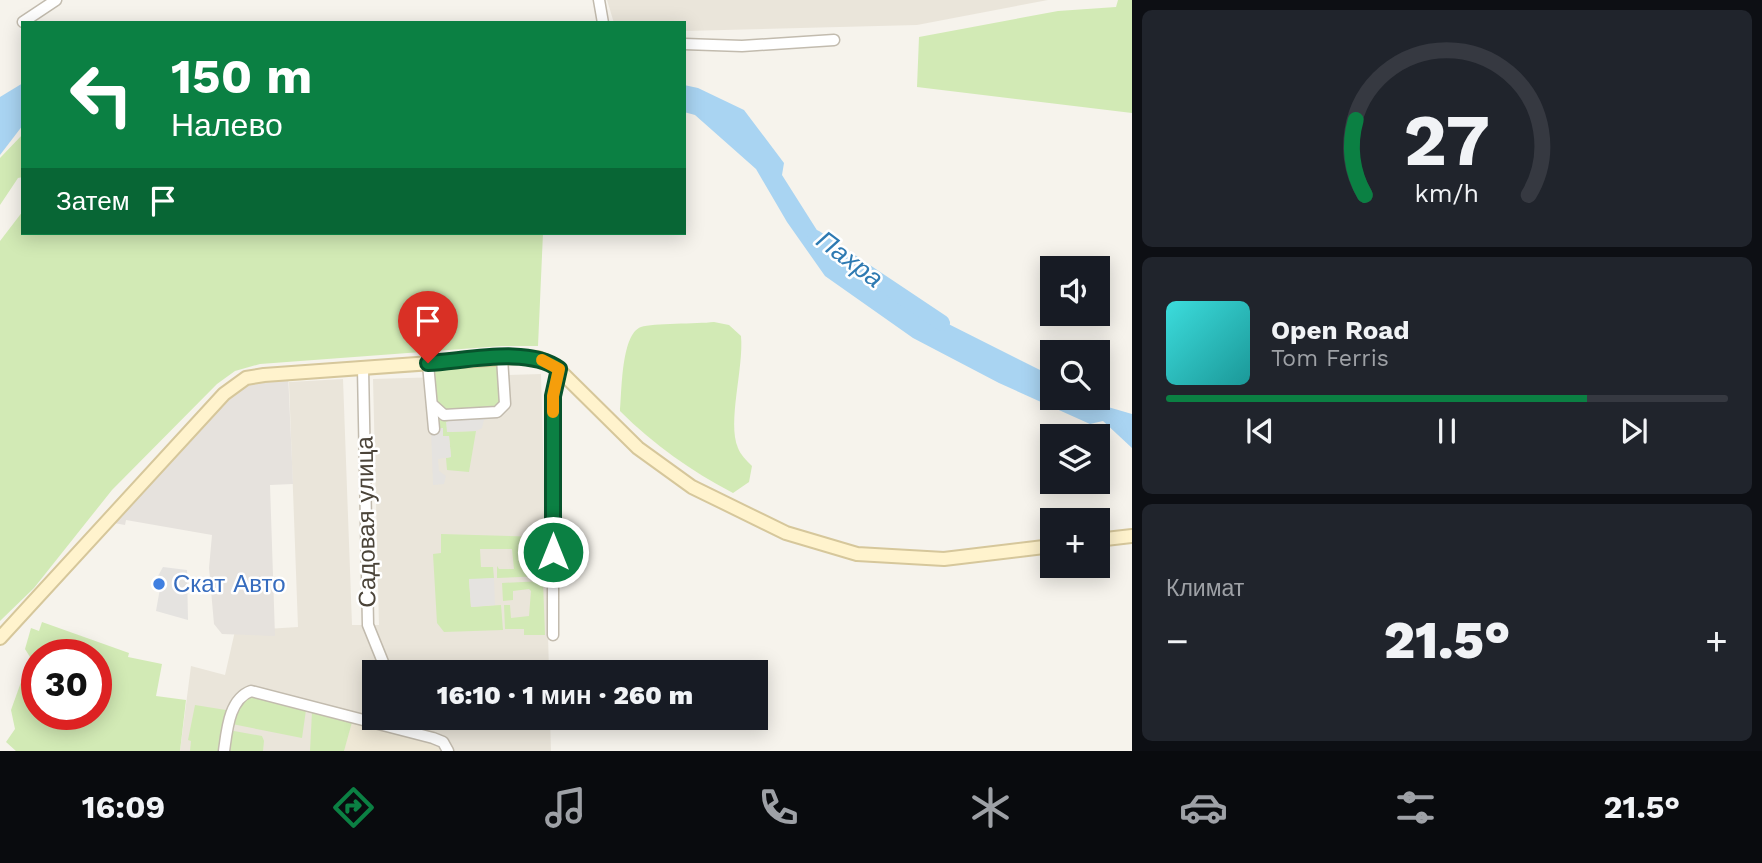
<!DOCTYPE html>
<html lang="ru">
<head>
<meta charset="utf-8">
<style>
  body { margin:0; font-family:"Work Sans",sans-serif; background:#20242c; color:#f1f3f6; height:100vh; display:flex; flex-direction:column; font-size:26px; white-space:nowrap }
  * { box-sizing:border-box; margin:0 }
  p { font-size:23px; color:#9ea1a6 }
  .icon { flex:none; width:38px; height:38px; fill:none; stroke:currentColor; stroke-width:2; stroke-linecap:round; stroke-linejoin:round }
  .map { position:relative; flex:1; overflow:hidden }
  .drawer { display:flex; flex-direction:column; gap:10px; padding:10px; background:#0d0f14; width:630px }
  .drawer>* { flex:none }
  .banner { position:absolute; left:21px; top:21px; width:665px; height:214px; border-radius:0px; box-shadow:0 4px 18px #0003; background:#0b8043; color:#fff; overflow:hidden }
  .fabs { position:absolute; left:1040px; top:256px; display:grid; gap:14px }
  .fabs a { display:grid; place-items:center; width:70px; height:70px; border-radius:0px; background:#171b24; box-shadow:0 4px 18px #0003; font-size:35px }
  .speed { position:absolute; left:21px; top:639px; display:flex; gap:14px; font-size:35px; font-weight:700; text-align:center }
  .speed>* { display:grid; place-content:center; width:91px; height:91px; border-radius:50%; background:#171b24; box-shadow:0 4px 18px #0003; line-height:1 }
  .speed .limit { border:10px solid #d22; background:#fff; color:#111 }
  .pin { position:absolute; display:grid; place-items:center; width:60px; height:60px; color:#fff; margin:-72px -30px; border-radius:50% 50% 50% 0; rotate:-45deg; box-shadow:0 0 7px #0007 }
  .pin .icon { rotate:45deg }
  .me { position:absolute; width:77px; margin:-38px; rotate:0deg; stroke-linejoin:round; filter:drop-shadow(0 0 5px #0008) }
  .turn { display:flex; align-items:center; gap:24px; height:147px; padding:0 35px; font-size:32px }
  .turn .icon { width:91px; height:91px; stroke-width:2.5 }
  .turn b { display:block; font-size:49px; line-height:60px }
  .then { display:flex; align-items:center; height:66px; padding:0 35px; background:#0003; gap:14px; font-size:26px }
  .big { font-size:52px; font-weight:800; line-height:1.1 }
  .drawer .tile { flex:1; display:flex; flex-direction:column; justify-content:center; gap:10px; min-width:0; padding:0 24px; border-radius:10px; background:#20242c }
  .drawer .dial { align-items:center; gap:0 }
  .dial svg { height:182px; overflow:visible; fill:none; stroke:#363941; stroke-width:7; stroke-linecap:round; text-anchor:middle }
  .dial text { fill:#f1f3f6; stroke:none }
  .song { display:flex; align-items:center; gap:21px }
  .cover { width:84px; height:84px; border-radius:10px; background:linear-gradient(135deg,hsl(180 70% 55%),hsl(180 70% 35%)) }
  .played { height:7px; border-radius:4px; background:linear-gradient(90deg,#0b8043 75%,#363941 75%) }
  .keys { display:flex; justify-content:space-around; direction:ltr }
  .heat { display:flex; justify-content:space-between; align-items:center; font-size:38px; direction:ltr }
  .trip { position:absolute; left:362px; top:660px; width:406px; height:70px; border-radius:0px; background:#171b24; box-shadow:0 4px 18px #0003; font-weight:800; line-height:70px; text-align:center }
  .dock { display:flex; height:112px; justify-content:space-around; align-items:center; background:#090b0e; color:#9ea1a6 }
  .dock .icon { width:49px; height:49px }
  .dock .current { color:#0b8043 }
  .dock b { font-size:32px; color:#f1f3f6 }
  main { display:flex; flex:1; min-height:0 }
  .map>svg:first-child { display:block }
  .residential { fill:#eae5da }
  .industrial { fill:#e6e2dd }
  .education { fill:#efe8d6 }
  .green { fill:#d2eab5; fill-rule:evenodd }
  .parking { fill:#e5e3e0 }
  .water { fill:#a9d4f2 }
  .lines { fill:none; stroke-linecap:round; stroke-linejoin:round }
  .river { stroke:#a9d4f2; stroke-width:16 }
  .street-casing { stroke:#c2bbae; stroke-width:13 }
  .secondary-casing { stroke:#d6c79b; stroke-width:16 }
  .street { stroke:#fff; stroke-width:10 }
  .secondary { stroke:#fff3cd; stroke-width:12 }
  .route-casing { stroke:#07532c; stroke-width:18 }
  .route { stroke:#0b8043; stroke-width:12 }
  .slow { stroke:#f59e0b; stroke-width:12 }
  .shop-dot { fill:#3f7fe0; stroke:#fff; stroke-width:2.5 }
  .labels { text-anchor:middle; stroke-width:5; stroke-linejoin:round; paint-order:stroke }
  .street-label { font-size:24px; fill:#4b4439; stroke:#fff }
  .shop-label { font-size:24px; fill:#366cbe; stroke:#fff; text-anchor:start }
  .water-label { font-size:26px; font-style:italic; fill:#2e7ab2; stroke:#fff }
</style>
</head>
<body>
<main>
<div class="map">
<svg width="1132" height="751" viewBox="0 0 1132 751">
  <rect width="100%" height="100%" fill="#f6f3ec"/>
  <g class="residential">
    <polygon points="607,0 1048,0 917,25 684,31 684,23 614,23"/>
    <polygon points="541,374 549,672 374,672 374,718 550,718 551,751 180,751 191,666 225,675 235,631 298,627 289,382 343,379 352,625 379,625 373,379"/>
  </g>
  <polygon class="industrial" points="288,373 293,484 270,485 275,636 222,634 214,624 209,568 212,535 126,520 125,525 114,523 116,516 236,384"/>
  <polygon class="education" points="352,722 443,747 442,751 344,751"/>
  <g class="green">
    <polygon points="1118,0 1132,0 1132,113 917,87 919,37 1058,11 1116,7"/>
    <polygon points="23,134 23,177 18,178 0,205 0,158"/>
    <polygon points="23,211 23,233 543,233 538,346 502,346 260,364 235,371 217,384 112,490 34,588 0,621 0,241"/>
    <path d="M714,322l15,3 12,11c3,32 -14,86 -3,112 2,6 9,13 14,18l-3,16 -16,11c-42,-22 -79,-48 -113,-82 2,-19 1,-77 21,-84 12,-4 56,-3 73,-5z"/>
    <polygon points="492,364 498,366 500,371 502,408 438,412 434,374 436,370"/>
    <polygon points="437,420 451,420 447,432 476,431 469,472 447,470 446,458 451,457 449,436 443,436 437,429"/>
    <polygon points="441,534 542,537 543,576 497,578 497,566 499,569 514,569 512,549 480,549 481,567 493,567 494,578 469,580 471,607 501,605 503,630 444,632 437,623 433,554 441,553"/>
    <polygon points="543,581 545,635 524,635 524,629 505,629 504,605 510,605 511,618 529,616 531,591 529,589 513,591 513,600 503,601 502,583"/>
    <path d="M42,622l87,31 -1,4 34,7 -6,32 30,4 -6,51h-164l-10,-9 9,-13 -4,-19 19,-53 -5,-8 6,-21 8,3zM37,654h59v60h-59z"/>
    <polygon points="251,695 306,710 302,738 232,724 241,701"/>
    <polygon points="195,705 226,710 228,713 221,751 190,751 191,741 188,740"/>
    <polygon points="312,712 352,722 344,751 310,751"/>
    <polygon points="234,731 262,736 264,741 263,751 227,751 230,734"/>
  </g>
  <g class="parking">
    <polygon points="504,411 496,418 484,420 482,428 476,431 447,432 446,422 451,420 437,420 438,412"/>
    <polygon points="443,428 443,436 449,436 451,457 438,459 439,471 446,476 444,484 433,485 431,429"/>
    <polygon points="163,567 187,570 188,620 156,611 162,577 158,576"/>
    <polygon points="494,578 495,605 471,607 469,579"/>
  </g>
  <g class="water">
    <polygon points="23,83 23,125 0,155 0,97"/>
    <polygon points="684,85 698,88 744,110 784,163 782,175 820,235 851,275 1052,376 1052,397 1095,397 1108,407 1132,414 1132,448 1103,421 1090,424 999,383 913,338 825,276 787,222 756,169 695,115 684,112"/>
  </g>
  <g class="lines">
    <polyline class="river" points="815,238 942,323"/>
    <defs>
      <g id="street">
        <polyline points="599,0 603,23"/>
        <polyline points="23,22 56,0"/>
        <polyline points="684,44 742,46 834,40"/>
        <polyline points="428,364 434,429"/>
        <polyline points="363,368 368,625 387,672"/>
        <polyline points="434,406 444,415 497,412 505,404 502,358"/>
        <polyline points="553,635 553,396 559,369"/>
        <path d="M224,751c3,-21 5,-52 27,-60l182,47 10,4 5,9"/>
      </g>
      <g id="secondary">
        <polyline points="1097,540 1132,536"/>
        <polyline points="0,638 224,394 246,378 264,375 515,357 538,358 554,365 638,448 692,487 786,533 857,554 944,559 1052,546"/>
      </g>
    </defs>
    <use href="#street" class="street-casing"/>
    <use href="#secondary" class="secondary-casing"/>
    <use href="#street" class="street"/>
    <use href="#secondary" class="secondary"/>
  </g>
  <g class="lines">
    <defs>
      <path id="route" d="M428,363c38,-2 100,-17 131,6l-6,27v156"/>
    </defs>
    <use href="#route" class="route-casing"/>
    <use href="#route" class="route"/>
    <polyline class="slow" points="542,360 559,369 553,396 553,412"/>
  </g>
  <circle class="shop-dot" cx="159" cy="584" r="7"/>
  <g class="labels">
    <g class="street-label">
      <text transform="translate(366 522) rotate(-91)" y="8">Садовая улица</text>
    </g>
    <g class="shop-label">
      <text x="173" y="592">Скат Авто</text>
    </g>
    <g class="water-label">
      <text transform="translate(850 259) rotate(37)" y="9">Пахра</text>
    </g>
  </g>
</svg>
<div class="fabs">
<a><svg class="icon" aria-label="sound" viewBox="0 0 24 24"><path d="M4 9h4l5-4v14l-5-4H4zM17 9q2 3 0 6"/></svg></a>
<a><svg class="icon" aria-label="search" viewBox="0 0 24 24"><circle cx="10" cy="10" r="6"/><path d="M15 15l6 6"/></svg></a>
<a><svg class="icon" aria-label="layers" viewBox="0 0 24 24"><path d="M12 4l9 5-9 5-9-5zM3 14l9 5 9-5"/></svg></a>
<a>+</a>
</div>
<div class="speed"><div class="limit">30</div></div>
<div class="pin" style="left:428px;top:363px;background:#d93025"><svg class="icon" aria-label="arrive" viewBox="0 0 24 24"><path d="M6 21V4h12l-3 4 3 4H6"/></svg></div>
<svg class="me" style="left:553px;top:552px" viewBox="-20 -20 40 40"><circle r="17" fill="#0b8043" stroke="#fff" stroke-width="3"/><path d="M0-11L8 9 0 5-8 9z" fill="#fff"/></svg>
<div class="trip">16:10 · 1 мин · 260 m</div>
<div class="banner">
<div class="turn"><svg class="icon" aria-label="left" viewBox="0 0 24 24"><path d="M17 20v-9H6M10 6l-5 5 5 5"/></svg><div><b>150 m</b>Налево</div></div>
<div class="then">Затем<svg class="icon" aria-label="arrive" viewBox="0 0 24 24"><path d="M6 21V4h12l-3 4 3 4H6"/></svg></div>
</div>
</div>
<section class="drawer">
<div class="tile dial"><svg viewBox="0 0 100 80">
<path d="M14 69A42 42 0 1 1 86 69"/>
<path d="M14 69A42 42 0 0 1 10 36" stroke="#0b8043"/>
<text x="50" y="56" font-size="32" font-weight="700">27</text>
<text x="50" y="72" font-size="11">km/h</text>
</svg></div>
<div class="tile">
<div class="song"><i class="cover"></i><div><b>Open Road</b><p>Tom Ferris</p></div></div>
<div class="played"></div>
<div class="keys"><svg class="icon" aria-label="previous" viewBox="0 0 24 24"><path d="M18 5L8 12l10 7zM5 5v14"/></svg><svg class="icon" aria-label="pause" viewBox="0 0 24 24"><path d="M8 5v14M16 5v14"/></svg><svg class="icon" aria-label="next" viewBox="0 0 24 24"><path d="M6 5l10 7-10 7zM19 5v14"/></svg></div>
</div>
<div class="tile"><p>Климат</p>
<div class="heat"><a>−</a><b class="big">21.5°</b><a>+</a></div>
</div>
</section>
</main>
<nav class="dock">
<b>16:09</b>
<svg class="icon current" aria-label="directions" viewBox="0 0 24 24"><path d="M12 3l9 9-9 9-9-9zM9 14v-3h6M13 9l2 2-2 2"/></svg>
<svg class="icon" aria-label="music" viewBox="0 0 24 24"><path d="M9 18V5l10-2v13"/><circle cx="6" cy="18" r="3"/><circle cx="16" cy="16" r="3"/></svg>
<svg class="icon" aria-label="phone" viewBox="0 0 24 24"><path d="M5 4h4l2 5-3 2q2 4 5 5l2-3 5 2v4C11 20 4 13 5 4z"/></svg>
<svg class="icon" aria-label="climate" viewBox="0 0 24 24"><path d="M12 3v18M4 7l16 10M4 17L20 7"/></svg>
<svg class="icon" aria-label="car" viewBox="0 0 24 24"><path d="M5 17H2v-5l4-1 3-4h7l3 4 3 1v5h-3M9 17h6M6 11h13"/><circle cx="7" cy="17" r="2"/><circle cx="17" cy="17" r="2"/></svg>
<svg class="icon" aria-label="filters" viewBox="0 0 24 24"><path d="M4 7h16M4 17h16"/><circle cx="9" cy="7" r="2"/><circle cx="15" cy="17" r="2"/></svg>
<b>21.5°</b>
</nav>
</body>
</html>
